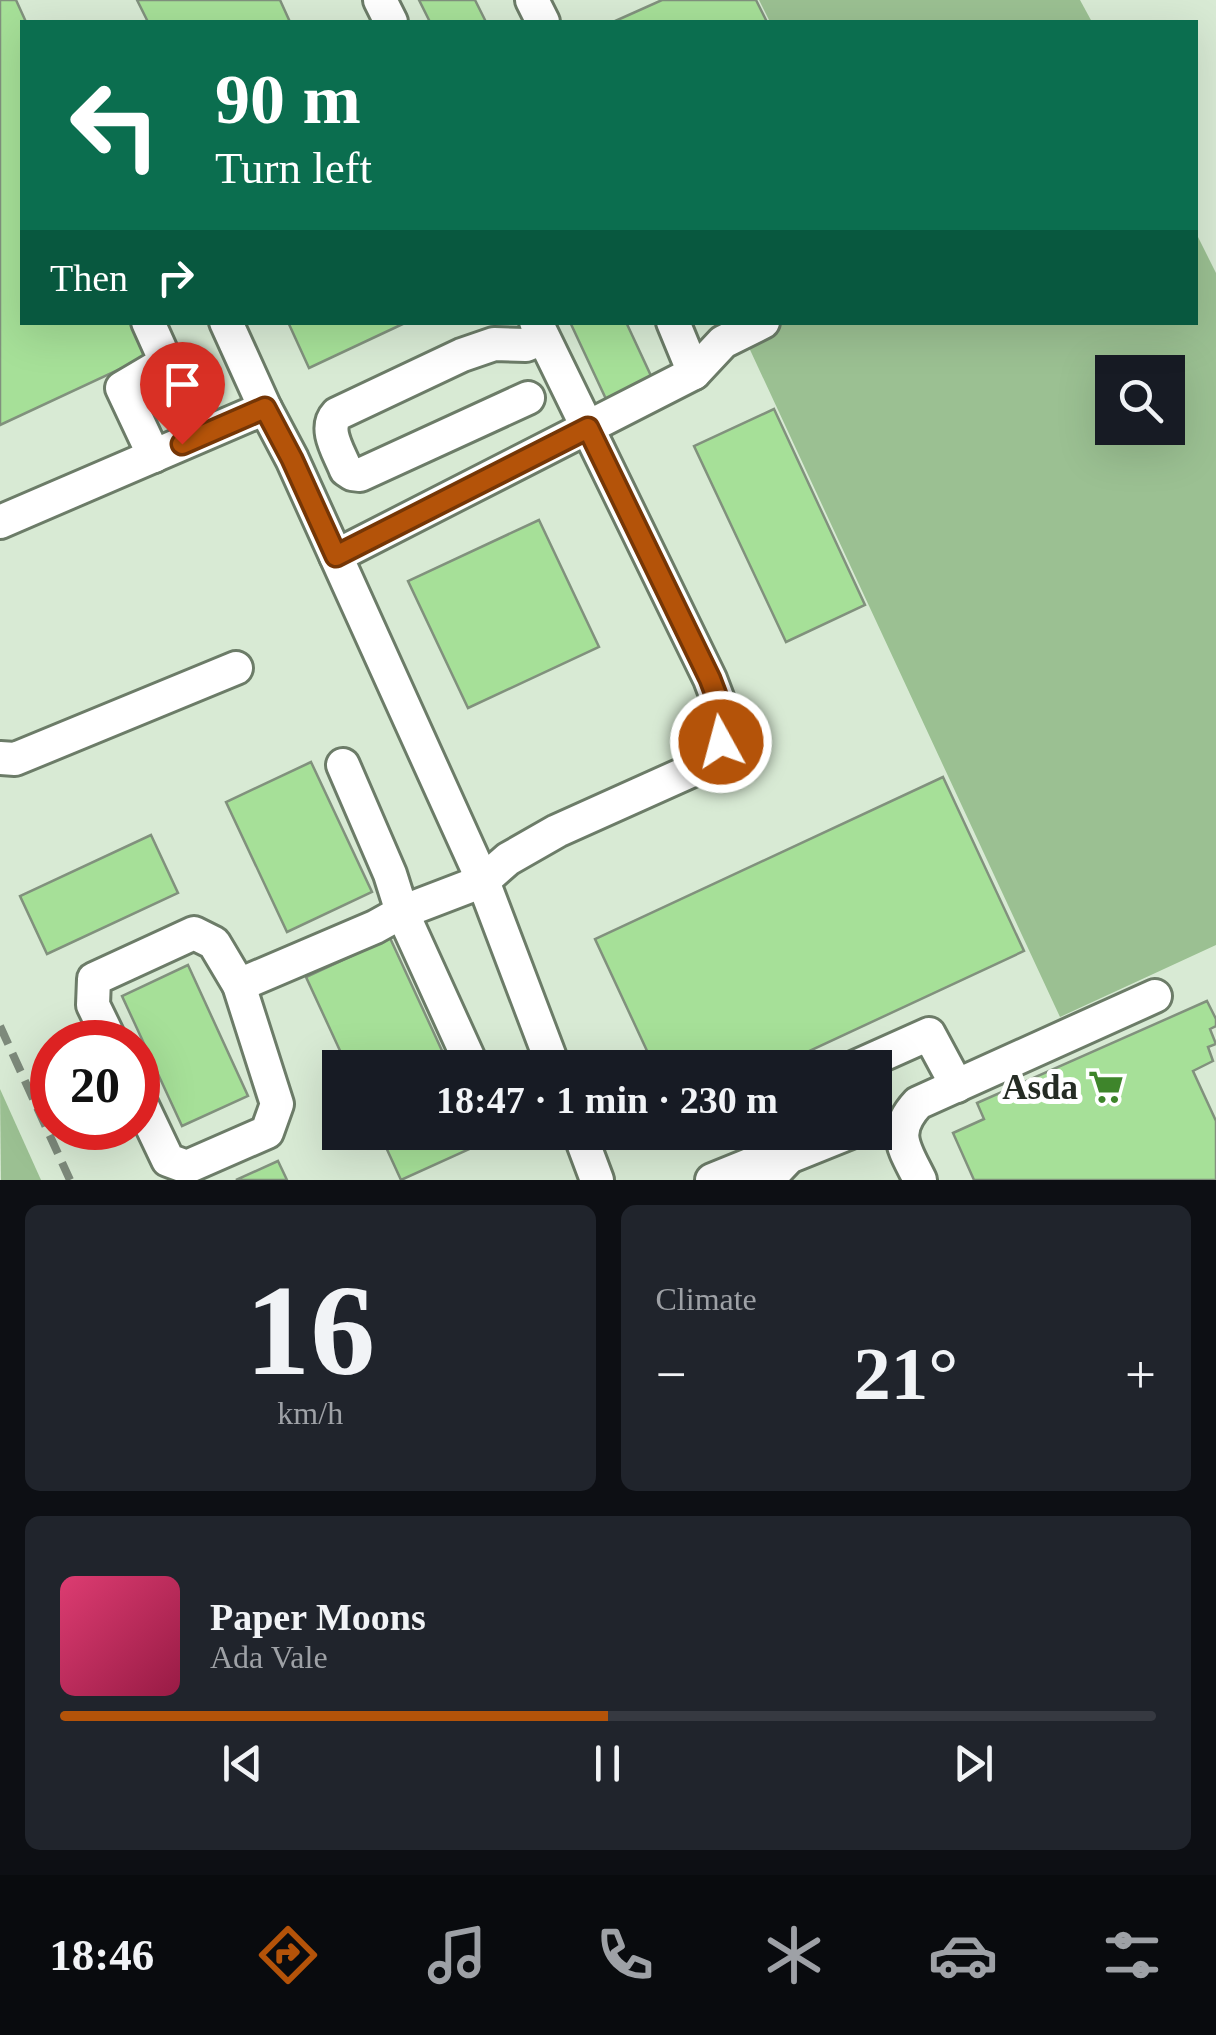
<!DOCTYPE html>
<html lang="en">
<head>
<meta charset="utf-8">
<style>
  body { margin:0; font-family:Georgia,serif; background:#20242c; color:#f1f3f6; height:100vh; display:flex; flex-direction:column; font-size:38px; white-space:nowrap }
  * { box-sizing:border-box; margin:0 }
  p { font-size:32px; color:#9ea1a6 }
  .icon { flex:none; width:55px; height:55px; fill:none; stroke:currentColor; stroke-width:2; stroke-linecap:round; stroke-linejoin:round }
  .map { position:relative; height:1180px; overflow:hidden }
  .details { display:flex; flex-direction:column; gap:25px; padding:25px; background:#0d0f14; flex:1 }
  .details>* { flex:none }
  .guide { position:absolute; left:20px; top:20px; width:1178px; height:305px; border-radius:0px; box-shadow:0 10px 40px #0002; background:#0b6e4f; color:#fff; overflow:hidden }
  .tools { position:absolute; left:1095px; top:355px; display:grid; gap:20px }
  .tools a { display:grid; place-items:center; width:90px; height:90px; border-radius:0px; background:#171b24; box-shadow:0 10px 40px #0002; font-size:50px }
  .speed { position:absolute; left:30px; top:1020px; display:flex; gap:20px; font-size:50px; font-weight:700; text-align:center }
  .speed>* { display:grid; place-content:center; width:130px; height:130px; border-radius:50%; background:#171b24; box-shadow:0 10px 40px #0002; line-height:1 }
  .speed .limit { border:15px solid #d22; background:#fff; color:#111 }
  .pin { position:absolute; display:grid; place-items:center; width:85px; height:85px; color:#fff; margin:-102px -42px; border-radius:50% 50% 50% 0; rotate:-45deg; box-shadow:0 0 10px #0007 }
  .pin .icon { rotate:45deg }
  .me { position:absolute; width:110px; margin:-55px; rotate:353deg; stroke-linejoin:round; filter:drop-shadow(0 0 8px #0008) }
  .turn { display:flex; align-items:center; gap:35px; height:210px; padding:0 30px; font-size:45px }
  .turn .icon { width:130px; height:130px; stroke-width:2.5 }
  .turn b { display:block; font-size:70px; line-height:85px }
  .then { display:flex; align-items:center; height:95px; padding:0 30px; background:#0003; gap:20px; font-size:38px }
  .big { font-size:75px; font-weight:700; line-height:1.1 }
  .details .widget { flex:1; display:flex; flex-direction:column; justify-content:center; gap:15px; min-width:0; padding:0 35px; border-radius:15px; background:#20242c }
  .details .dial { align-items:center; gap:0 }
  .dial b { font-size:130px; line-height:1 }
  .song { display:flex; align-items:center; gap:30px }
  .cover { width:120px; height:120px; border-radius:15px; background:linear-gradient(135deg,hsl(340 70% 55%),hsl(340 70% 35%)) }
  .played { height:10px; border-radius:5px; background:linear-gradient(90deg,#b45309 50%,#363941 50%) }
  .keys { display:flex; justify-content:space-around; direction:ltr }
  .heat { display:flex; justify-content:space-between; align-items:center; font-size:55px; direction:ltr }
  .details .tiles { flex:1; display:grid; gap:25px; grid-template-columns:1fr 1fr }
  .widget:last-child { grid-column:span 2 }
  .trip { position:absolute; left:322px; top:1050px; width:570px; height:100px; border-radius:0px; background:#171b24; box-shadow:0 10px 40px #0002; font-weight:700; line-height:100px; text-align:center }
  .dock { display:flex; height:160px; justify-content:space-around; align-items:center; background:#090b0e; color:#9ea1a6 }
  .dock .icon { width:70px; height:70px }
  .dock .current { color:#b45309 }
  .dock b { font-size:45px; color:#f1f3f6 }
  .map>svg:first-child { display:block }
  .green { fill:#9bc092; fill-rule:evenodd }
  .building { fill:#a6e098; stroke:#81917d; stroke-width:2.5 }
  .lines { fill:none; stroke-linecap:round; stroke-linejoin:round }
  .minor-casing { stroke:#6c7c68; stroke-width:38 }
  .minor { stroke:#fff; stroke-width:32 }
  .rail { stroke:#7d8a7b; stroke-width:8; stroke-dasharray:20 10; stroke-linecap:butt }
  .route-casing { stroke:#753606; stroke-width:25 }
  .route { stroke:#b45309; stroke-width:18 }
  .labels { text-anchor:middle; stroke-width:10; stroke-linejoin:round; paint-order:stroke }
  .poi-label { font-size:35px; font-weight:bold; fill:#252c24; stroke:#fff; text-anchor:end }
</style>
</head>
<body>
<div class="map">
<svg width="1216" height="1180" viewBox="0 0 1216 1180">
  <rect width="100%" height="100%" fill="#d8ead4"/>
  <g class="green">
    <polygon points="759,0 1080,0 1092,22 770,22"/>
    <path d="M1195,231l21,42v672l-156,72 -315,-678 36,-17h414zM1112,372h56v56h-56z"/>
    <polygon points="0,1089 41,1180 1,1180"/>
  </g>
  <g class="building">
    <polygon points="0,0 16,0 26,22 22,22 22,322 130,322 146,357 0,425"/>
    <polygon points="137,0 280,0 290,22 148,22"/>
    <polygon points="419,0 475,0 486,22 430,22"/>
    <polygon points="662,0 756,0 767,22 613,22"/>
    <polygon points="288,322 407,322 309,368"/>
    <polygon points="570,322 626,322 652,378 606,399"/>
    <polygon points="774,409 865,605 786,642 694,446"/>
    <polygon points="539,520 599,647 468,708 408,581"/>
    <polygon points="311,762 372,892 287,932 226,802"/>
    <polygon points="943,777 1024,951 773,1068 655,1068 595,939"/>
    <polygon points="151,835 178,893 47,954 20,896"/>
    <polygon points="390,938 450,1068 348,1068 306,977"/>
    <polygon points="188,965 248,1096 182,1126 122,996"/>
    <polygon points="1207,1001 1216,1019 1216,1026 1210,1029 1216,1044 1208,1047 1213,1061 1193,1071 1216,1121 1216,1180 974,1180 953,1133 984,1119 977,1103"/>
    <polygon points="379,1132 480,1132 485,1142 401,1180"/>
    <polygon points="278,1161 287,1180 236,1180"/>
  </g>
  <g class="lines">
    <defs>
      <g id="minor">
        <polyline points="380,0 391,22"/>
        <polyline points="532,0 543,22"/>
        <polyline points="148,322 166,362 122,388 154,456"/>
        <polyline points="226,322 265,408 292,459 483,881 554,1068"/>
        <polyline points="694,373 723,342 763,322"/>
        <path d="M528,398l-168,77 -8,-1 -6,-4c-7,-18 -23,-41 -9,-56l125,-59 32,-11 32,1 17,-7"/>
        <polyline points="0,522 265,408"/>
        <polyline points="336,556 694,373 673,322"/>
        <polyline points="0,758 15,759 236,668"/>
        <polyline points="343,765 390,874 402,912 473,1068"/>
        <polyline points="239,985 375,927 402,912 483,881 508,859 557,831 704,765 721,742 724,716 710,679 536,322"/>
        <polyline points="111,1042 93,1005 94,979 194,933 214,943 239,985 277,1104 267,1132 187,1167 168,1160 138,1097"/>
        <polyline points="853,1068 929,1034 957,1086"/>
        <polyline points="579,1132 597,1180"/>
        <polyline points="712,1180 774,1155 789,1157"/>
        <polyline points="767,1180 789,1157 851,1132"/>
        <path d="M920,1180c-15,-31 -30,-47 -2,-77l237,-107"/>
      </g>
    </defs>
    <use href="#minor" class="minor-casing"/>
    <use href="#minor" class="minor"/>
    <polyline class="rail" points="0,1026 70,1180"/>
  </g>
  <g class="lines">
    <defs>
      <polyline id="route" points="182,444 265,408 292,459 336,556 588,428 710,679 724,716 721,742"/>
    </defs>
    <use href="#route" class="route-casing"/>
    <use href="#route" class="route"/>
  </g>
  <defs>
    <symbol id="supermarket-bare" viewBox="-9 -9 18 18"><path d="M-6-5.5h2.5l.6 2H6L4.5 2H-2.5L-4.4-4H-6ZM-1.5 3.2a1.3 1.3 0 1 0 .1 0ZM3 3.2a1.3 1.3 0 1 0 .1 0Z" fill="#3e852b" stroke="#fff" stroke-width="2.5" paint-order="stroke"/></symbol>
  </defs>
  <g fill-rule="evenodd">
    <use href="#supermarket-bare" x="1081" y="1062" width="50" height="50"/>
  </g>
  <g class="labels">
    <g class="poi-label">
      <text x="1078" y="1099">Asda</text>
    </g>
  </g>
</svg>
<div class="tools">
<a><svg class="icon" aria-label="search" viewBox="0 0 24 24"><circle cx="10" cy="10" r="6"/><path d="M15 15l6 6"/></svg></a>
</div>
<div class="speed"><div class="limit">20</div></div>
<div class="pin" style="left:182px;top:444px;background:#d93025"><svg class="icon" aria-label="arrive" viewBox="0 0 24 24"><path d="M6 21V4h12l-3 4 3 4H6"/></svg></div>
<svg class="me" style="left:721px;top:742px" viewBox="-20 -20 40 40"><circle r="17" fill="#b45309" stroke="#fff" stroke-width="3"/><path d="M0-11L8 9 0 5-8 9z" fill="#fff"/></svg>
<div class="trip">18:47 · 1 min · 230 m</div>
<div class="guide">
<div class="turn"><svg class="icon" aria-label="left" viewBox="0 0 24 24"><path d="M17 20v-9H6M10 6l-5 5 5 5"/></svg><div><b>90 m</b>Turn left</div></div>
<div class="then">Then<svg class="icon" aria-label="right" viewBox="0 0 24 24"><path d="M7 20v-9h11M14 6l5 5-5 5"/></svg></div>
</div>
</div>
<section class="details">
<div class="tiles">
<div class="widget dial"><b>16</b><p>km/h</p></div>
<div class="widget"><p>Climate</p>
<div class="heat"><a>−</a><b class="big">21°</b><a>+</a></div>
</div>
<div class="widget">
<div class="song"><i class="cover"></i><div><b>Paper Moons</b><p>Ada Vale</p></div></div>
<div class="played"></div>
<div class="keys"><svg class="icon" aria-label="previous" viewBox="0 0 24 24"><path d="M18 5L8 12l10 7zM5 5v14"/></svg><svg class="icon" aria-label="pause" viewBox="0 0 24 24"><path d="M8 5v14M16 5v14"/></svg><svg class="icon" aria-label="next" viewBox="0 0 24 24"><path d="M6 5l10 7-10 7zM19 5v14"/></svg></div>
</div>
</div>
</section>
<nav class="dock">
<b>18:46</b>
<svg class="icon current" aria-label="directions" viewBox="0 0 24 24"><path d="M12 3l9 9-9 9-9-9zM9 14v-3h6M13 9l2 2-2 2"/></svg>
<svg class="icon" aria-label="music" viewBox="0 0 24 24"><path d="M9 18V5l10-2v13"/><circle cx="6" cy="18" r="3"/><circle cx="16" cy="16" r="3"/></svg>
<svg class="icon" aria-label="phone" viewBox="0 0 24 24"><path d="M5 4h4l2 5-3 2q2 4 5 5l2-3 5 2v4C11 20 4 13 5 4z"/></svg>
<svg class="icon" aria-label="climate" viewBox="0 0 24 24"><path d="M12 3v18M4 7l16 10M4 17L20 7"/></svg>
<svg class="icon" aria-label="car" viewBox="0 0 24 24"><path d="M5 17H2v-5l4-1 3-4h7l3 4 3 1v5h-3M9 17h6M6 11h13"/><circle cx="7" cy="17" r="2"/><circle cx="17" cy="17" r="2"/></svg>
<svg class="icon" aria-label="filters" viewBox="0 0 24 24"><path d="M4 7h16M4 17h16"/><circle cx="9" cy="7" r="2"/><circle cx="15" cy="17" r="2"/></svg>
</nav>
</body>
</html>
